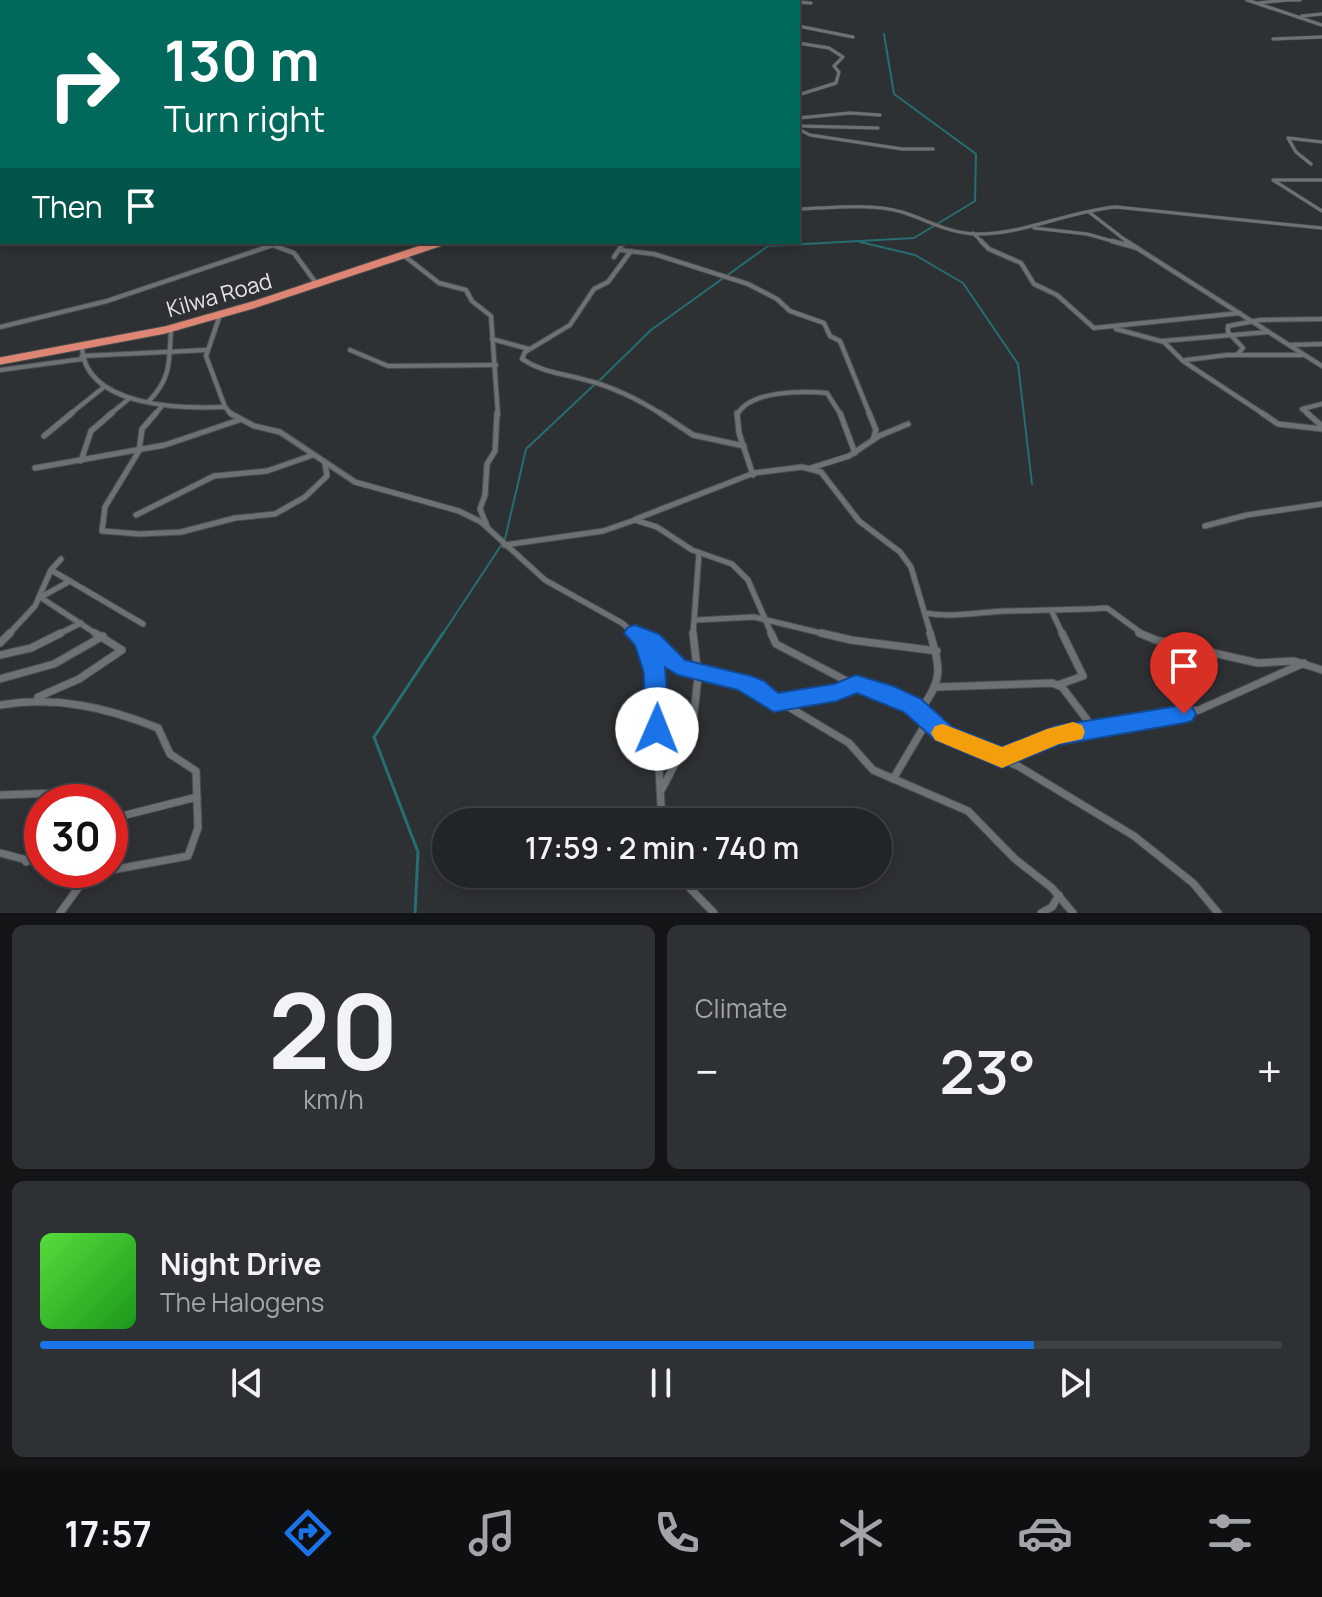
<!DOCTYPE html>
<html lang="en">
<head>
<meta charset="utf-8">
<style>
  body { margin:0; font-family:Manrope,sans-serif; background:#2e3133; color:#f1f3f6; height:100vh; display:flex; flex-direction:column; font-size:30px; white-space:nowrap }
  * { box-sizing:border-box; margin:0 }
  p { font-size:26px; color:#a2a5a7 }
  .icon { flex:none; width:44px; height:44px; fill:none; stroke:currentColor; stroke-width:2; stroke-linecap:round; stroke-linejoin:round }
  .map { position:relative; height:913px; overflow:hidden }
  .side { display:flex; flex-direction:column; gap:12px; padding:12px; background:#131415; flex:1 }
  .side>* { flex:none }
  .guide { position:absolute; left:0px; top:0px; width:800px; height:244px; box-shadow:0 4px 12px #0003,0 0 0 2px #3f4244; background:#00695c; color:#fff; overflow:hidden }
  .speed { position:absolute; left:24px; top:784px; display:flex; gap:16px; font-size:40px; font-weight:700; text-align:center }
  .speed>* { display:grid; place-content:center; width:104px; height:104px; border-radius:50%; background:#222527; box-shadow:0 4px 12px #0003,0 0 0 2px #3f4244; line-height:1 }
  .speed .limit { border:12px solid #d22; background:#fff; color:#111 }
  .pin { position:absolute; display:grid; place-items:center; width:68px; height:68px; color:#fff; margin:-82px -34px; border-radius:50% 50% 50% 0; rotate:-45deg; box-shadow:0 0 8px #0007 }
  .pin .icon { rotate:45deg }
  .me { position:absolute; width:88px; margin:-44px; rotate:1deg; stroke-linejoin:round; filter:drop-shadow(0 0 6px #0008) }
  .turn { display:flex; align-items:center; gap:28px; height:168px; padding:0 32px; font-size:36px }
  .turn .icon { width:104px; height:104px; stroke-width:2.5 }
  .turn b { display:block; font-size:56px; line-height:68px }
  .then { display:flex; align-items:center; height:76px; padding:0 32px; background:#0003; gap:16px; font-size:30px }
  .big { font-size:60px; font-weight:600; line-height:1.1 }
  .side .tile { flex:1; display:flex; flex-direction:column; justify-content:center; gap:12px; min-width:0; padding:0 28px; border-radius:12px; background:#2e3133 }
  .side .dial { align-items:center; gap:0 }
  .dial b { font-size:104px; line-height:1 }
  .song { display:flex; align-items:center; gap:24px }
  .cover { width:96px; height:96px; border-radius:12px; background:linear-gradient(135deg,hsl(110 70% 55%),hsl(120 70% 35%)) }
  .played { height:8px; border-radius:4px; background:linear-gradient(90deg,#1a73e8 80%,#3f4244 80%) }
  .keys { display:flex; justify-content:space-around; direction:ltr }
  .heat { display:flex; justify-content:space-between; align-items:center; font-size:44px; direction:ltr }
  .side .tiles { flex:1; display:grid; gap:12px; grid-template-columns:1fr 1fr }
  .tile:last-child { grid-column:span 2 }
  .trip { position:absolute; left:432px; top:808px; width:460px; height:80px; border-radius:40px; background:#222527; box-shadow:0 4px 12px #0003,0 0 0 2px #3f4244; font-weight:600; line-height:80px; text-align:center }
  .dock { display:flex; height:128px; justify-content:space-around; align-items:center; background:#0e0f10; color:#a2a5a7 }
  .dock .icon { width:56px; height:56px }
  .dock .on { color:#1a73e8 }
  .dock b { font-size:36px; color:#f1f3f6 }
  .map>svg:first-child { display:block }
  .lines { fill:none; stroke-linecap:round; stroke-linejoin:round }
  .stream-far1 { stroke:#256e72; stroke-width:2 }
  .stream { stroke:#256e72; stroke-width:3 }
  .minor-far3-casing { stroke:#4b4e50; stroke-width:4 }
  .minor-far2-casing { stroke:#4b4e50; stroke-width:6 }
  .minor-far1-casing { stroke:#4b4e50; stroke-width:7 }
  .minor-casing { stroke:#4b4e50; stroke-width:9 }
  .tertiary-casing { stroke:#4b4e50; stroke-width:4 }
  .trunk-far1-casing { stroke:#4b4e50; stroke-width:6 }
  .trunk-casing { stroke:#4b4e50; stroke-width:9 }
  .minor-far3 { stroke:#6d7174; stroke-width:3 }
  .minor-far2 { stroke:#6d7174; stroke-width:4 }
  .minor-far1 { stroke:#6d7174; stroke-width:5 }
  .minor { stroke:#6d7174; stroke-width:7 }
  .tertiary { stroke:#6d7174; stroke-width:3 }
  .trunk-far1 { stroke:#de8673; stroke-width:5 }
  .trunk { stroke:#de8673; stroke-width:7 }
  .route { fill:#1a73e8; stroke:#114b97; stroke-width:2 }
  .slow { fill:#f59e0b }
  .labels { text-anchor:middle; stroke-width:8; stroke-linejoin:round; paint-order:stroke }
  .street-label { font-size:22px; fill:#e3e5e7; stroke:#2e3134 }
</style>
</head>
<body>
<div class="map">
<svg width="1322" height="913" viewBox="0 0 1322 913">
  <rect width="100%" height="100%" fill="#2e3134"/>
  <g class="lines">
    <g class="stream-far1">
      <polyline points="860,242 915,255 963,283 1018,364 1032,484"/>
      <polyline points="599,381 651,330 768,246 914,238 975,201 976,154 894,94 884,34"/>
      <polyline points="505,539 526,449 594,385"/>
      <polyline points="442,635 502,544"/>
    </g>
    <polyline class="stream" points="415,913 418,852 374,737 443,633"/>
    <defs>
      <g id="minor-far3">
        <polyline points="261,0 266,2"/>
        <polyline points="644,0 679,2"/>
        <polyline points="726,0 756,0"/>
        <polyline points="1286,0 1300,0"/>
        <polyline points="63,1 131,2"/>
        <polyline points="774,1 794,2"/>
        <polyline points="7,2 11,0"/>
        <polyline points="21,2 25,0"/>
        <polyline points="34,2 38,0"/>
        <polyline points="48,2 52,0"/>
        <polyline points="239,2 244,0"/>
        <polyline points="798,2 811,3"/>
        <polyline points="1258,3 1287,0"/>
        <polyline points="1302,16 1322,14"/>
        <polyline points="798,26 853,37"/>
        <polyline points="1273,39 1322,37"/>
        <polyline points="798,43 829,48 843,57 834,66 839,72 836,83 798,95"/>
        <polyline points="798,118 850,113 880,115"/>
        <polyline points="798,126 878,128"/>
        <polyline points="798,129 810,135 902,149 933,149"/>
        <polyline points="1311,164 1296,152 1288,138 1322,142"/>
        <polyline points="1322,180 1273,180 1322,211"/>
        <path d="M798,209c33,-1 72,-6 104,3 26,8 47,22 76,22 47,0 91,-23 138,-27l206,21"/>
        <polyline points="1089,212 1129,243"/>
        <polyline points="1034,228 1087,234 1119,243"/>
        <polyline points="973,233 983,243"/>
        <polyline points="279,243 282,242"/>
      </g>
      <g id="minor-far2">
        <polyline points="981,241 989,249 1021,263 1034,284 1057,295 1094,328 1240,313"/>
        <polyline points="1112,241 1137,248"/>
        <polyline points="1126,241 1322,366"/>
        <polyline points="275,246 294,253 316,283"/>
        <polyline points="620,250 654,254 748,284 777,299 790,311 824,323 830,336 840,341 870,415"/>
        <path d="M631,251l-23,31 -14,7 -24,36 -45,27 -3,7c20,13 37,14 60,20 29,7 56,20 81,36"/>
        <polyline points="403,255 439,283 466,290 472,301 491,316 498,415"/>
        <polyline points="614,257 624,242"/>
        <polyline points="220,315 206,356 225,407 232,415"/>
        <polyline points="0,327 107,301 282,242"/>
        <polyline points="1116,329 1164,342 1183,361 1265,415"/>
        <polyline points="492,339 529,349"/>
        <polyline points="1162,341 1268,332"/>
        <polyline points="1290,345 1322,344"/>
        <path d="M82,348c4,59 99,61 143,59"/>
        <polyline points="350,350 388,366 496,365"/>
        <polyline points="1237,355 1243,348 1228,332 1228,326 1260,320 1322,319"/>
        <polyline points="82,356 207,350"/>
        <polyline points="1186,360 1227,355 1303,355"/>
        <polyline points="0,370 82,359"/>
        <path d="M148,402c24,-24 21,-41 23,-73"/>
        <polyline points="69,415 104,387"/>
        <polyline points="109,415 130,398"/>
        <polyline points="154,415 163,405"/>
        <path d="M737,415c13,-25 65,-24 90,-22l14,22"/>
        <polyline points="1310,415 1302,409 1322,404"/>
      </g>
      <g id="minor-far1">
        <polyline points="156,413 142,429 139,451 105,507 102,531 140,534 181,532 235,518 275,514 305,497 327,476 325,464"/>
        <polyline points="230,413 254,426 280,432 355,482 459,511 481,522 545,580 622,623 636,635"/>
        <polyline points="660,413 693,435 744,446"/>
        <polyline points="737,413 739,433 753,475"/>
        <polyline points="840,413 855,453"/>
        <polyline points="869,413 876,430 873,440"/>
        <polyline points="1262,413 1278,424 1322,429"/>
        <polyline points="1307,413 1322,426"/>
        <polyline points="44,436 72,413"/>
        <polyline points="81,461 91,431 112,413"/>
        <polyline points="35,468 165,445 239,420"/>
        <polyline points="811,468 849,456 879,436 908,424"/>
        <polyline points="136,515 214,476 267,471 313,455"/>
        <polyline points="636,519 754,473 802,467 821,472 859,521 900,552 911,567 931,635"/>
        <polyline points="487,526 480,509 485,495 487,464 495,451 497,413"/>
        <polyline points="1205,526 1247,515 1322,504"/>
        <polyline points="504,545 603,531 635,520 657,527 692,550 732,564 748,580 772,635"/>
        <polyline points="51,570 143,624"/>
        <polyline points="40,597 98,635"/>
        <polyline points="41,597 70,581"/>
        <polyline points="1052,612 1063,635"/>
        <path d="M925,613c28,5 53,-1 81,-2 34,-1 67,-1 101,-3l37,27"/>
        <polyline points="696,620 754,617 829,635"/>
        <polyline points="8,635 35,606 51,570 61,559"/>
        <polyline points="57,635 81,623"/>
        <polyline points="693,635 699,553"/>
      </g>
      <g id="minor">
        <polyline points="633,633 644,642 658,689 656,717 662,822"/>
        <polyline points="771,633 776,644 845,680 905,701 944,734 1018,766 1134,836 1193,883 1218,913"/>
        <polyline points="821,633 851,640 937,651"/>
        <polyline points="1139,633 1156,640 1258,663 1294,661 1322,670"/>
        <polyline points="640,635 651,640 678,666 719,675 756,688 774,703 787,706 849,743 873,770 968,811 1015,859 1052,888 1073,913"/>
        <polyline points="0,643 10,633"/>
        <polyline points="0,655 31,648 61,633"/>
        <polyline points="0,679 54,664 103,636"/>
        <polyline points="1058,685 1083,676 1062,633"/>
        <polyline points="937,687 1052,683 1062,687 1094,729"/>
        <polyline points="38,697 79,679 122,650 95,633"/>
        <polyline points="782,703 839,691 856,684"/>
        <path d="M0,705c56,-9 106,2 158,23l12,26 26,17 2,57 -10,28 -93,17 -24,-3"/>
        <path d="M919,712c24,-33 22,-41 11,-79"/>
        <polyline points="1003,758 1055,735 1199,710 1304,663"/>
        <polyline points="893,779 928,720"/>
        <polyline points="662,789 692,731 698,677 693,633"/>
        <polyline points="0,795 57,793 63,802"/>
        <polyline points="110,819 197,797"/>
        <polyline points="0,853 42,864"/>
        <polyline points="26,862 42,832"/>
        <polyline points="676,874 714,913"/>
        <polyline points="60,913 89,873"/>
        <polyline points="1041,913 1052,907 1059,895"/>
      </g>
      <polyline id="tertiary" points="1247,0 1322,25"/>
      <polyline id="trunk-far1" points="439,243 442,242"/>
      <polyline id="trunk" points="0,361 165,330 256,304 442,242"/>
    </defs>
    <use href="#minor-far3" class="minor-far3-casing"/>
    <use href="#minor-far2" class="minor-far2-casing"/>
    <use href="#minor-far1" class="minor-far1-casing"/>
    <use href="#minor" class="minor-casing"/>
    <use href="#tertiary" class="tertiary-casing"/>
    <use href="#trunk-far1" class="trunk-far1-casing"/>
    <use href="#trunk" class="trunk-casing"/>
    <use href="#minor-far3" class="minor-far3"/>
    <use href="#minor-far2" class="minor-far2"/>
    <use href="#minor-far1" class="minor-far1"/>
    <use href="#minor" class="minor"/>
    <use href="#tertiary" class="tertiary"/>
    <use href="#trunk-far1" class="trunk-far1"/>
    <use href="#trunk" class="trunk"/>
  </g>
  <polygon class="route" points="635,625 659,634 685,660 751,676 764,681 778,693 834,684 856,675 893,686 921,699 952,727 1002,747 1055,726 1184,705 1192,707 1196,714 1192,721 1184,723 1058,745 1002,768 935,740 904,712 857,693 837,701 774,712 738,690 678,675 665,667 669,729 665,735 657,738 648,735 645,729 644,673 635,645 624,633 628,627"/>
  <polygon class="slow" points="1073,722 1082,725 1085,732 1082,739 1059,744 1002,768 935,740 931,733 935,726 943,724 1002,747 1047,729"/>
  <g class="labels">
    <g class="street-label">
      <text transform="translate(219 295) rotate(-16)" y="8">Kilwa Road</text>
    </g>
  </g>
</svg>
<div class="speed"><div class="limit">30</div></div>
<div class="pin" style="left:1184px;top:714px;background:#d93025"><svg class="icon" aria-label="arrive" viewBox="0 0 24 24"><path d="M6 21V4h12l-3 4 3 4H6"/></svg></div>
<svg class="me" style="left:657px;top:729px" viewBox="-20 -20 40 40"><circle r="19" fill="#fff"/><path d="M0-13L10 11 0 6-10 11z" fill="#1a73e8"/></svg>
<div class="trip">17:59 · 2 min · 740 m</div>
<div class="guide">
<div class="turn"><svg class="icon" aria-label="right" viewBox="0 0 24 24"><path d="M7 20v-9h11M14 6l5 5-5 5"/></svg><div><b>130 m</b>Turn right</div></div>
<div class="then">Then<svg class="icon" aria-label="arrive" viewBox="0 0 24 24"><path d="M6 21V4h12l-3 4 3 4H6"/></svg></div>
</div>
</div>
<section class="side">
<div class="tiles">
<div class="tile dial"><b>20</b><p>km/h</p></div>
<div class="tile"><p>Climate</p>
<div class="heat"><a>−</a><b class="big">23°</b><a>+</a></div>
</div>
<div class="tile">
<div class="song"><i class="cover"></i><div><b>Night Drive</b><p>The Halogens</p></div></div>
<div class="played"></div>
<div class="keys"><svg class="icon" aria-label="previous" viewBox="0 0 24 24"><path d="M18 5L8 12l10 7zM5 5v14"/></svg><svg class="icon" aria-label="pause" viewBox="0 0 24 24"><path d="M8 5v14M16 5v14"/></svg><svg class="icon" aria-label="next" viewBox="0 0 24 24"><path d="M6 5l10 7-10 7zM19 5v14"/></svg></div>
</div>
</div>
</section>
<nav class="dock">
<b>17:57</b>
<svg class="icon on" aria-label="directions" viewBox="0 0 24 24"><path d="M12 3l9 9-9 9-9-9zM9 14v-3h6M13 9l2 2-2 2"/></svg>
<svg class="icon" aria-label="music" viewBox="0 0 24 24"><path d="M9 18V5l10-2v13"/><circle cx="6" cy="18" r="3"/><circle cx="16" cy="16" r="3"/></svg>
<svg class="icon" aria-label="phone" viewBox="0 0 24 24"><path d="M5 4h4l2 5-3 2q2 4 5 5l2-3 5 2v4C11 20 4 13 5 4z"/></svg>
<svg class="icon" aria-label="climate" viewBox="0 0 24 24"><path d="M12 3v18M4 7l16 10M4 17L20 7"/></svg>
<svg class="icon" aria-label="car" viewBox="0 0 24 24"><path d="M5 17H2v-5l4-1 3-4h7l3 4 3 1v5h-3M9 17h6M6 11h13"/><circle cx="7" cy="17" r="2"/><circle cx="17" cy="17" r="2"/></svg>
<svg class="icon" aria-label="filters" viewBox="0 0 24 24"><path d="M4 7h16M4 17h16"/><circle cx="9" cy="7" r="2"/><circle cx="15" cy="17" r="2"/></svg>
</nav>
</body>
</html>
